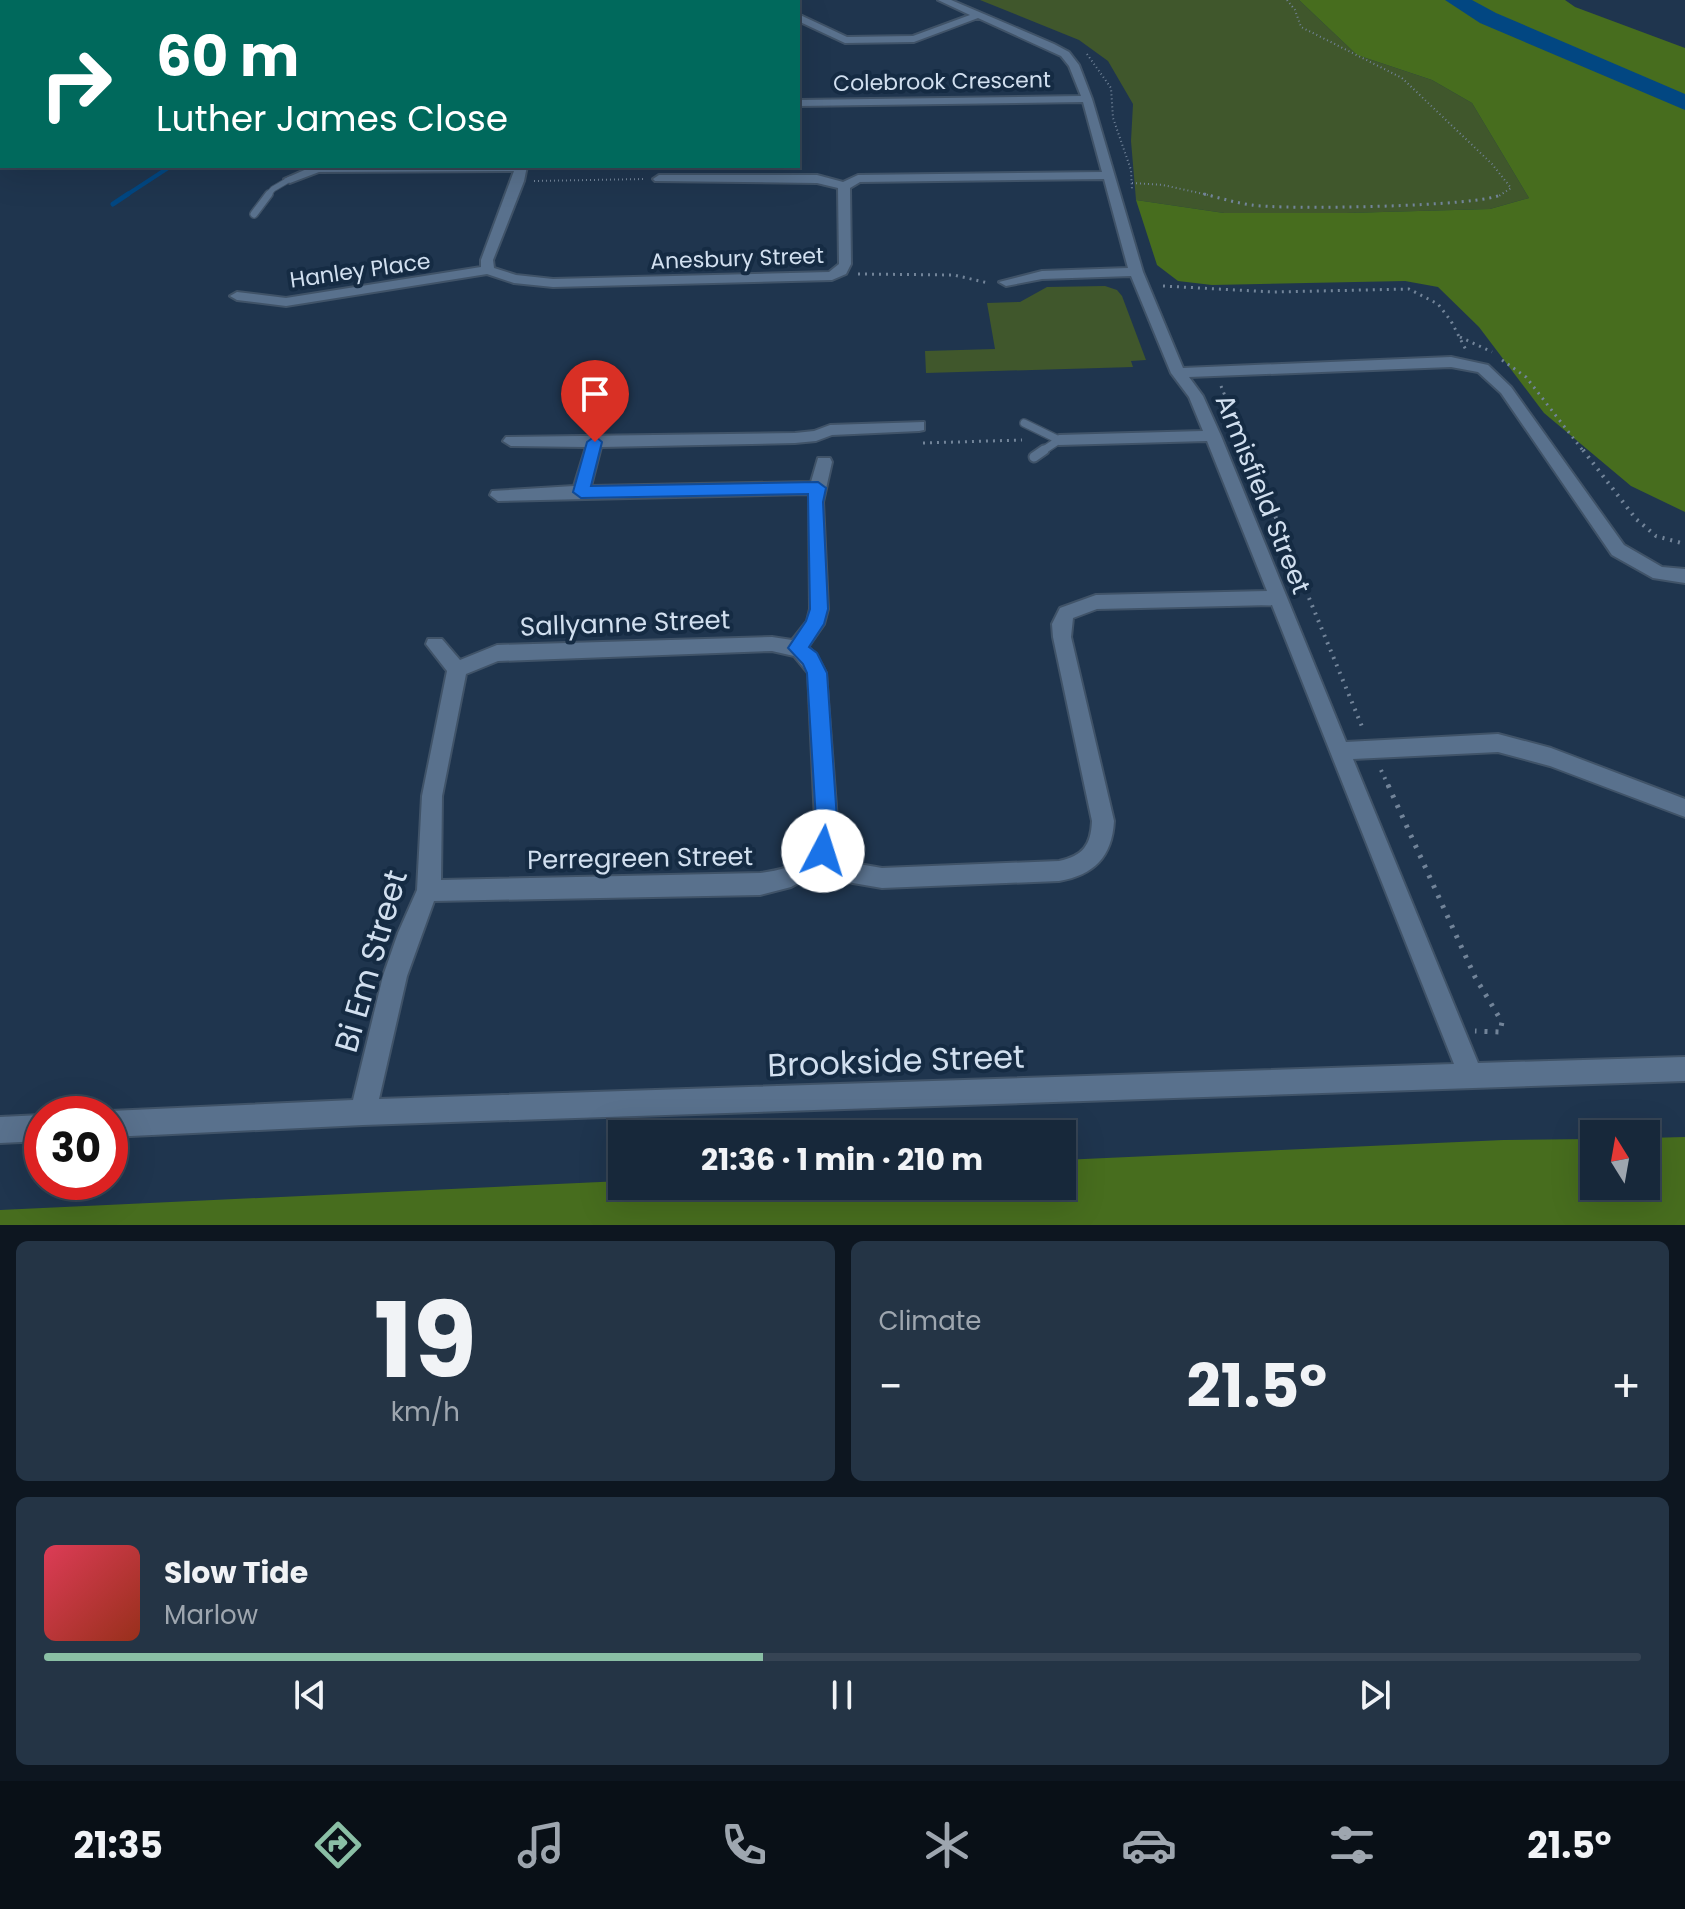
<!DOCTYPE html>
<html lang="en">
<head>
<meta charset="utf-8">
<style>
  body { margin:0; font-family:Poppins,sans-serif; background:#243445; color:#f1f3f6; height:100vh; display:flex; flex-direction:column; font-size:30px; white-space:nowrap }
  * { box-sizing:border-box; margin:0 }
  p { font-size:26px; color:#9ea6af }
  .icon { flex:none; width:44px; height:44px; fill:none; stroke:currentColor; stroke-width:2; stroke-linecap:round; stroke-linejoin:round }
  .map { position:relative; height:1225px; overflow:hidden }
  .panel { display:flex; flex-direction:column; gap:16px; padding:16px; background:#0d1620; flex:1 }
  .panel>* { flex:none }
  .hud { position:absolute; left:0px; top:0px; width:800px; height:168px; box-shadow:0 8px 32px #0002,0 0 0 2px #364454; background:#00695c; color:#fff; overflow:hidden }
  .needle { width:52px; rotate:349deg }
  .fabs { position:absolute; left:1580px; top:1120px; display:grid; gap:16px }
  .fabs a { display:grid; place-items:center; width:80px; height:80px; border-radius:0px; background:#17283a; box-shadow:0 8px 32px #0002,0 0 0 2px #364454; font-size:40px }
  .speed { position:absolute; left:24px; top:1096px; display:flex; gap:16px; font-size:40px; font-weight:700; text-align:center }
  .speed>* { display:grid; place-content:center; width:104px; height:104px; border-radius:50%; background:#17283a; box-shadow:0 8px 32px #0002,0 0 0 2px #364454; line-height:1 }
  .speed .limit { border:12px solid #d22; background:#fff; color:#111 }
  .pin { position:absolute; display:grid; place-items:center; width:68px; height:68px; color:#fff; margin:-82px -34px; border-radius:50% 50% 50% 0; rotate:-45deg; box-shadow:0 0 8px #0007 }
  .pin .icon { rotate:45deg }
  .me { position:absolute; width:88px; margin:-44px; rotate:5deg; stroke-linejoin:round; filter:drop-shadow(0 0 6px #0008) }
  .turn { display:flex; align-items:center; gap:28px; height:168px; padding:0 24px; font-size:36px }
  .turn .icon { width:104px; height:104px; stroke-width:2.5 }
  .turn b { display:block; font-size:56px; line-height:68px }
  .big { font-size:60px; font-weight:700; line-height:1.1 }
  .panel .widget { flex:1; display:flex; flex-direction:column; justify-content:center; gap:12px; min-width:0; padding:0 28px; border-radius:12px; background:#243445 }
  .panel .dial { align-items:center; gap:0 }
  .dial b { font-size:104px; line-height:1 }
  .song { display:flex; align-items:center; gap:24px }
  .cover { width:96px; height:96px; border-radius:12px; background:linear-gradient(135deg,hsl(350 70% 55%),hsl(10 70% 35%)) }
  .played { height:8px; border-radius:4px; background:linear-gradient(90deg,#8abfa5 45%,#364454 45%) }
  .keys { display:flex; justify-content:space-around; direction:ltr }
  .heat { display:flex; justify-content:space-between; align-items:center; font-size:44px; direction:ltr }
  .panel .tiles { flex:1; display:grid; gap:16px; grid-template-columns:1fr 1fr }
  .widget:last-child { grid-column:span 2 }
  .trip { position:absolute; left:608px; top:1120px; width:468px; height:80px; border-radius:0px; background:#17283a; box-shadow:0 8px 32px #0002,0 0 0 2px #364454; font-weight:700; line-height:80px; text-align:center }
  .tabs { display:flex; height:128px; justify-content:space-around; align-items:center; background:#091017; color:#9ea6af }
  .tabs .icon { width:56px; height:56px }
  .tabs .active { color:#8abfa5 }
  .tabs b { font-size:36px; color:#f1f3f6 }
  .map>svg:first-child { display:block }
  .green { fill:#40572c }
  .forest { fill:#476d1e }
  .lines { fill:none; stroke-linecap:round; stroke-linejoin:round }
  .stream-far1 { stroke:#024782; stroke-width:4 }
  .stream { stroke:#024782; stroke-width:5 }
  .river { fill:#024782; fill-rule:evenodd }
  .lane-far2-casing { stroke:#405368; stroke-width:7 }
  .lane-far1-casing { stroke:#405368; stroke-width:10 }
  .lane-casing { stroke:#405368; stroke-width:13 }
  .street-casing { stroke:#405368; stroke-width:4 }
  .primary-casing { stroke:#405368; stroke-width:4 }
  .path-far3 { stroke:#728499; stroke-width:2; stroke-dasharray:1 3; stroke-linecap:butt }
  .path-far2 { stroke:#728499; stroke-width:3; stroke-dasharray:2 5; stroke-linecap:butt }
  .path-far1 { stroke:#728499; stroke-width:4; stroke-dasharray:2 6; stroke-linecap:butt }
  .path { stroke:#728499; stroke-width:5; stroke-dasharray:3 8; stroke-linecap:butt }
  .lane-far2 { stroke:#59718d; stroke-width:5 }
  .lane-far1 { stroke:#59718d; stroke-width:7 }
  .lane { stroke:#59718d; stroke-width:9 }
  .street { fill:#59718d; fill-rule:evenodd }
  .primary { fill:#b79464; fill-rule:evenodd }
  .route { fill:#1a73e8; stroke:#114b97; stroke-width:2 }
  .labels { text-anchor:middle; stroke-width:8; stroke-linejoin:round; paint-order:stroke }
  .far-street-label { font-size:22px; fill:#d1dfef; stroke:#152b43 }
  .street-label { font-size:26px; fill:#d1dfef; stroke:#152b43 }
  .near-street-label { font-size:32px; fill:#d1dfef; stroke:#152b43 }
</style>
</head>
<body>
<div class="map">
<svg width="1685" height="1225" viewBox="0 0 1685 1225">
  <rect width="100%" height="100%" fill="#1f354e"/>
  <g class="green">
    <polygon points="980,0 1299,0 1357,55 1432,80 1472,103 1529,198 1490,209 1347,213 1224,213 1136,200 1131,141 1133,104 1108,61 1079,40"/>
    <polygon points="1105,286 1117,290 1122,296 1146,360 1131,361 1133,367 926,373 925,351 995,349 987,303 1020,302 1047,287"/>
  </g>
  <g class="forest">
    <polygon points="1299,0 1565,0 1575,7 1685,48 1685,512 1631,486 1544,413 1479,327 1438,287 1405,281 1212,285 1178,281 1157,265 1136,200 1224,213 1347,213 1490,209 1529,198 1472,103 1432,80 1357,55"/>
    <polygon points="1685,1137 1685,1225 0,1225 0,1210 622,1181 622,1186 1062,1186 1062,1160 1503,1140 1594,1139 1594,1186 1646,1186 1646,1138"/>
  </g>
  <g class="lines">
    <polyline class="stream-far1" points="125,196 171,166"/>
    <polyline class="stream" points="113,204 128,194"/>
    <polygon class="river" points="1445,0 1472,0 1496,13 1685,94 1685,110 1480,23"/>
    <defs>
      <polyline id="lane-far2" points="267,196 273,189 290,179"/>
      <g id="lane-far1">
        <polyline points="254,214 269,194"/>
        <polyline points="1024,423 1059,440 1041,452"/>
      </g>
      <polyline id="lane" points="1034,457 1044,450"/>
      <g id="street">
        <polygon points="250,0 260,0 248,2"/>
        <polygon points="573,0 583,0 572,2"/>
        <path d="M938,0h13l103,44 15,8 10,13 13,34 51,173 40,96 268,-11 37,8 23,22 113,158 38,22 23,2v14l-32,-5 -41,-23 -111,-162 -23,-21 -27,-5 -262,10 14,19 18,40 125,306 152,-8 53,14 134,51v18l-135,-51 -52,-14 -145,7 125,304 207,-6v24l-1322,44 -253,12v-23h-7l7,-3 243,-11 30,-124 15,-43 19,-43 5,-94 25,-125 -21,-27 2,-5h14l18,21 37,-15 275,-8 20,3 15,-19 3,-12 -1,-115 -311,7 -8,-6 2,-4 82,-5 12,-39 -75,-1 -8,-5 3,-4 289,-4 19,-2 16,-6 94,-3v8l-5,1 -87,4 -16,6 -21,2 -194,4 -10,39 220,-4 7,-24h12l2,4 -9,40 5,107 -4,15 -16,23 8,7 10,19 11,147 -1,21 -6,13 23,9 29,5 177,-7c24,-5 32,-16 33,-40l-39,-184 -1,-13 8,-16 36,-13 171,-4 -60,-150 -148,4 -8,-5 8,-5 144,-4 -14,-34 -18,-24 -40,-97 -89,3 -36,7 -7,-4 43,-11 86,-3 -24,-89 -244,3 -10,6 1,76 -5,10 -14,6 -279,7 -39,-4 -27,-9 -201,32 -49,-6 -7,-4 7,-4 49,6 195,-31v-7l33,-89 -195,1 -29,11 -6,-4 25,-11 -2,-2h220l-3,15 -31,79 1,8 22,7 37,4 276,-7 10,-8 -1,-76 -21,-5 -162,-2 -2,-2 6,-4h158l26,7 15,-7 244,-3 -19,-70 -285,4v-6l283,-4 -12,-30 -8,-10 -83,-38 -64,24 -69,1 -47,-22v-7l49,23 66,-1 57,-21zM1272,605l182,459 -1075,35 28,-123 27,-75 326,-6 31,-8 29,-16 33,12 29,5 177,-7c35,-6 53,-24 55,-60l-43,-184 2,-19 24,-9zM772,651l22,5 14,17 7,147c-2,40 -17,48 -55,53l-319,7 1,-84 24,-122 32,-13z"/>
        <rect x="0" y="22" width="2" height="6"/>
        <polygon points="42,1115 42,1141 0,1143 0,1117"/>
      </g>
      <g id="primary">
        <polygon points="129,0 140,0 128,2"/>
        <polygon points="154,0 165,0 153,2"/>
        <polygon points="2,126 2,135 0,136 0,127"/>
        <polygon points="2,154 2,163 0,164 0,155"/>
      </g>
    </defs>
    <use href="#lane-far2" class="lane-far2-casing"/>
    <use href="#lane-far1" class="lane-far1-casing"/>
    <use href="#lane" class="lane-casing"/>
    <use href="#street" class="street-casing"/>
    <use href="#primary" class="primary-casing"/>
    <g class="path-far3">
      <polyline points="1287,0 1295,10 1301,27 1402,78 1492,164 1511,188 1499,196"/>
      <polyline points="1087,54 1111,88 1113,118 1131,170 1132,190"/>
      <polyline points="534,181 645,179"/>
      <polyline points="1132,183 1163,185 1213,196"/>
    </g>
    <g class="path-far2">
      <path d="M1204,194c16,4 32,9 48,11 29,5 232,2 250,-11"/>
      <polyline points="858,274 954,275 988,283"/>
      <polyline points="1163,286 1274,292 1409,289 1438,304 1451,321 1466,350"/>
      <polyline points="1460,337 1492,352"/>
      <polyline points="1502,360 1526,377 1584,452"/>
      <polyline points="1221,386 1248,452"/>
      <polyline points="923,443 1022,440"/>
    </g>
    <g class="path-far1">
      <polyline points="1248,450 1363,729"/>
      <polyline points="1583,450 1636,519 1656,536 1685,544"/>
      <polyline points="1381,770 1389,787"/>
    </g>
    <polyline class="path" points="1388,785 1475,977 1502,1022 1500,1032 1475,1031"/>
    <use href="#lane-far2" class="lane-far2"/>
    <use href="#lane-far1" class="lane-far1"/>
    <use href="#lane" class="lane"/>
    <use href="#street" class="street"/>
    <use href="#primary" class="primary"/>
  </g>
  <polygon class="route" points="595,436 602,442 591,486 818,482 826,488 823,502 828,609 824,624 809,647 817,653 827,673 837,820 830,858 823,861 815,858 812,851 816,820 807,673 803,664 788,648 806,621 810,609 808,494 581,498 573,492 587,442"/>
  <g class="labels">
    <g class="far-street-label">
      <text transform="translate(942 81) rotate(-1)" y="8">Colebrook Crescent</text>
      <text transform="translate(737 258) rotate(-2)" y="8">Anesbury Street</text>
      <text transform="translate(360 270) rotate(-8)" y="8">Hanley Place</text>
    </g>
    <g class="street-label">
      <text transform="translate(1263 494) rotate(68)" y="9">Armisfield Street</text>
      <text transform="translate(625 623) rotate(-2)" y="9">Sallyanne Street</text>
      <text transform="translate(640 858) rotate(-1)" y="9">Perregreen Street</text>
    </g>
    <g class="near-street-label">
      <text transform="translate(371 961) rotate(-74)" y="11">Bi Em Street</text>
      <text transform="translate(896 1061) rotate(-2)" y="11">Brookside Street</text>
    </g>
  </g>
</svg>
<div class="fabs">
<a><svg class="needle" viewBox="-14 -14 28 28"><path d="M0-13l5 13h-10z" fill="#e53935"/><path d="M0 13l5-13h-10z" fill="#9ea6af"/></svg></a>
</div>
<div class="speed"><div class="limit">30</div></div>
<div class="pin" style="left:595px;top:442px;background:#d93025"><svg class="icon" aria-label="arrive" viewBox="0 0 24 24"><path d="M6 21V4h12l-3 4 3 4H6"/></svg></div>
<svg class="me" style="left:823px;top:851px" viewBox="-20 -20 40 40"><circle r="19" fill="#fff"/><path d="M0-13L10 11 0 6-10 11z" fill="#1a73e8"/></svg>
<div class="trip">21:36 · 1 min · 210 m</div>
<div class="hud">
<div class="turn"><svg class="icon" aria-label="right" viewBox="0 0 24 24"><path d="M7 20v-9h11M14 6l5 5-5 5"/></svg><div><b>60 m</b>Luther James Close</div></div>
</div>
</div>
<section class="panel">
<div class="tiles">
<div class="widget dial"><b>19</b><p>km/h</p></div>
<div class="widget"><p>Climate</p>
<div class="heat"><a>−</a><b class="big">21.5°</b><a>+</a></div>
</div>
<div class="widget">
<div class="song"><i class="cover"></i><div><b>Slow Tide</b><p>Marlow</p></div></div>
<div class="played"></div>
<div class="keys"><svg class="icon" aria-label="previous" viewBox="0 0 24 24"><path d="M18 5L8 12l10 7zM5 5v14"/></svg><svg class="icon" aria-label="pause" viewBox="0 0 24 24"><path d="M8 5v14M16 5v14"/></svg><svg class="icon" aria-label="next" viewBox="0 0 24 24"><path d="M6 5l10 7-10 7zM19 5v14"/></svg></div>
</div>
</div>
</section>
<nav class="tabs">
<b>21:35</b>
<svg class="icon active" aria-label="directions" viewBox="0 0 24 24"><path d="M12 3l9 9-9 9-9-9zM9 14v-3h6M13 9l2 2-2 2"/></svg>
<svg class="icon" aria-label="music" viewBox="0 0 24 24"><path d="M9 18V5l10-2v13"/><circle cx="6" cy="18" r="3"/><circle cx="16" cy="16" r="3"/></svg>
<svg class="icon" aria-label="phone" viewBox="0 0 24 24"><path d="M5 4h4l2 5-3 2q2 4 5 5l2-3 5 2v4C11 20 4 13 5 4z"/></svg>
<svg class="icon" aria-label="climate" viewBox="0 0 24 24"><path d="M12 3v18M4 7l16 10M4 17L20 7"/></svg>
<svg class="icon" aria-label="car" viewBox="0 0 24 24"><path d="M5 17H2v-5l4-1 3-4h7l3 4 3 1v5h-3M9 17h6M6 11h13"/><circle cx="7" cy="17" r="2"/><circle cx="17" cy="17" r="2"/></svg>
<svg class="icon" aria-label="filters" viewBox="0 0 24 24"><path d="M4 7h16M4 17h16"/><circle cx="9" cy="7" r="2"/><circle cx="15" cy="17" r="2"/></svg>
<b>21.5°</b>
</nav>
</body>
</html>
